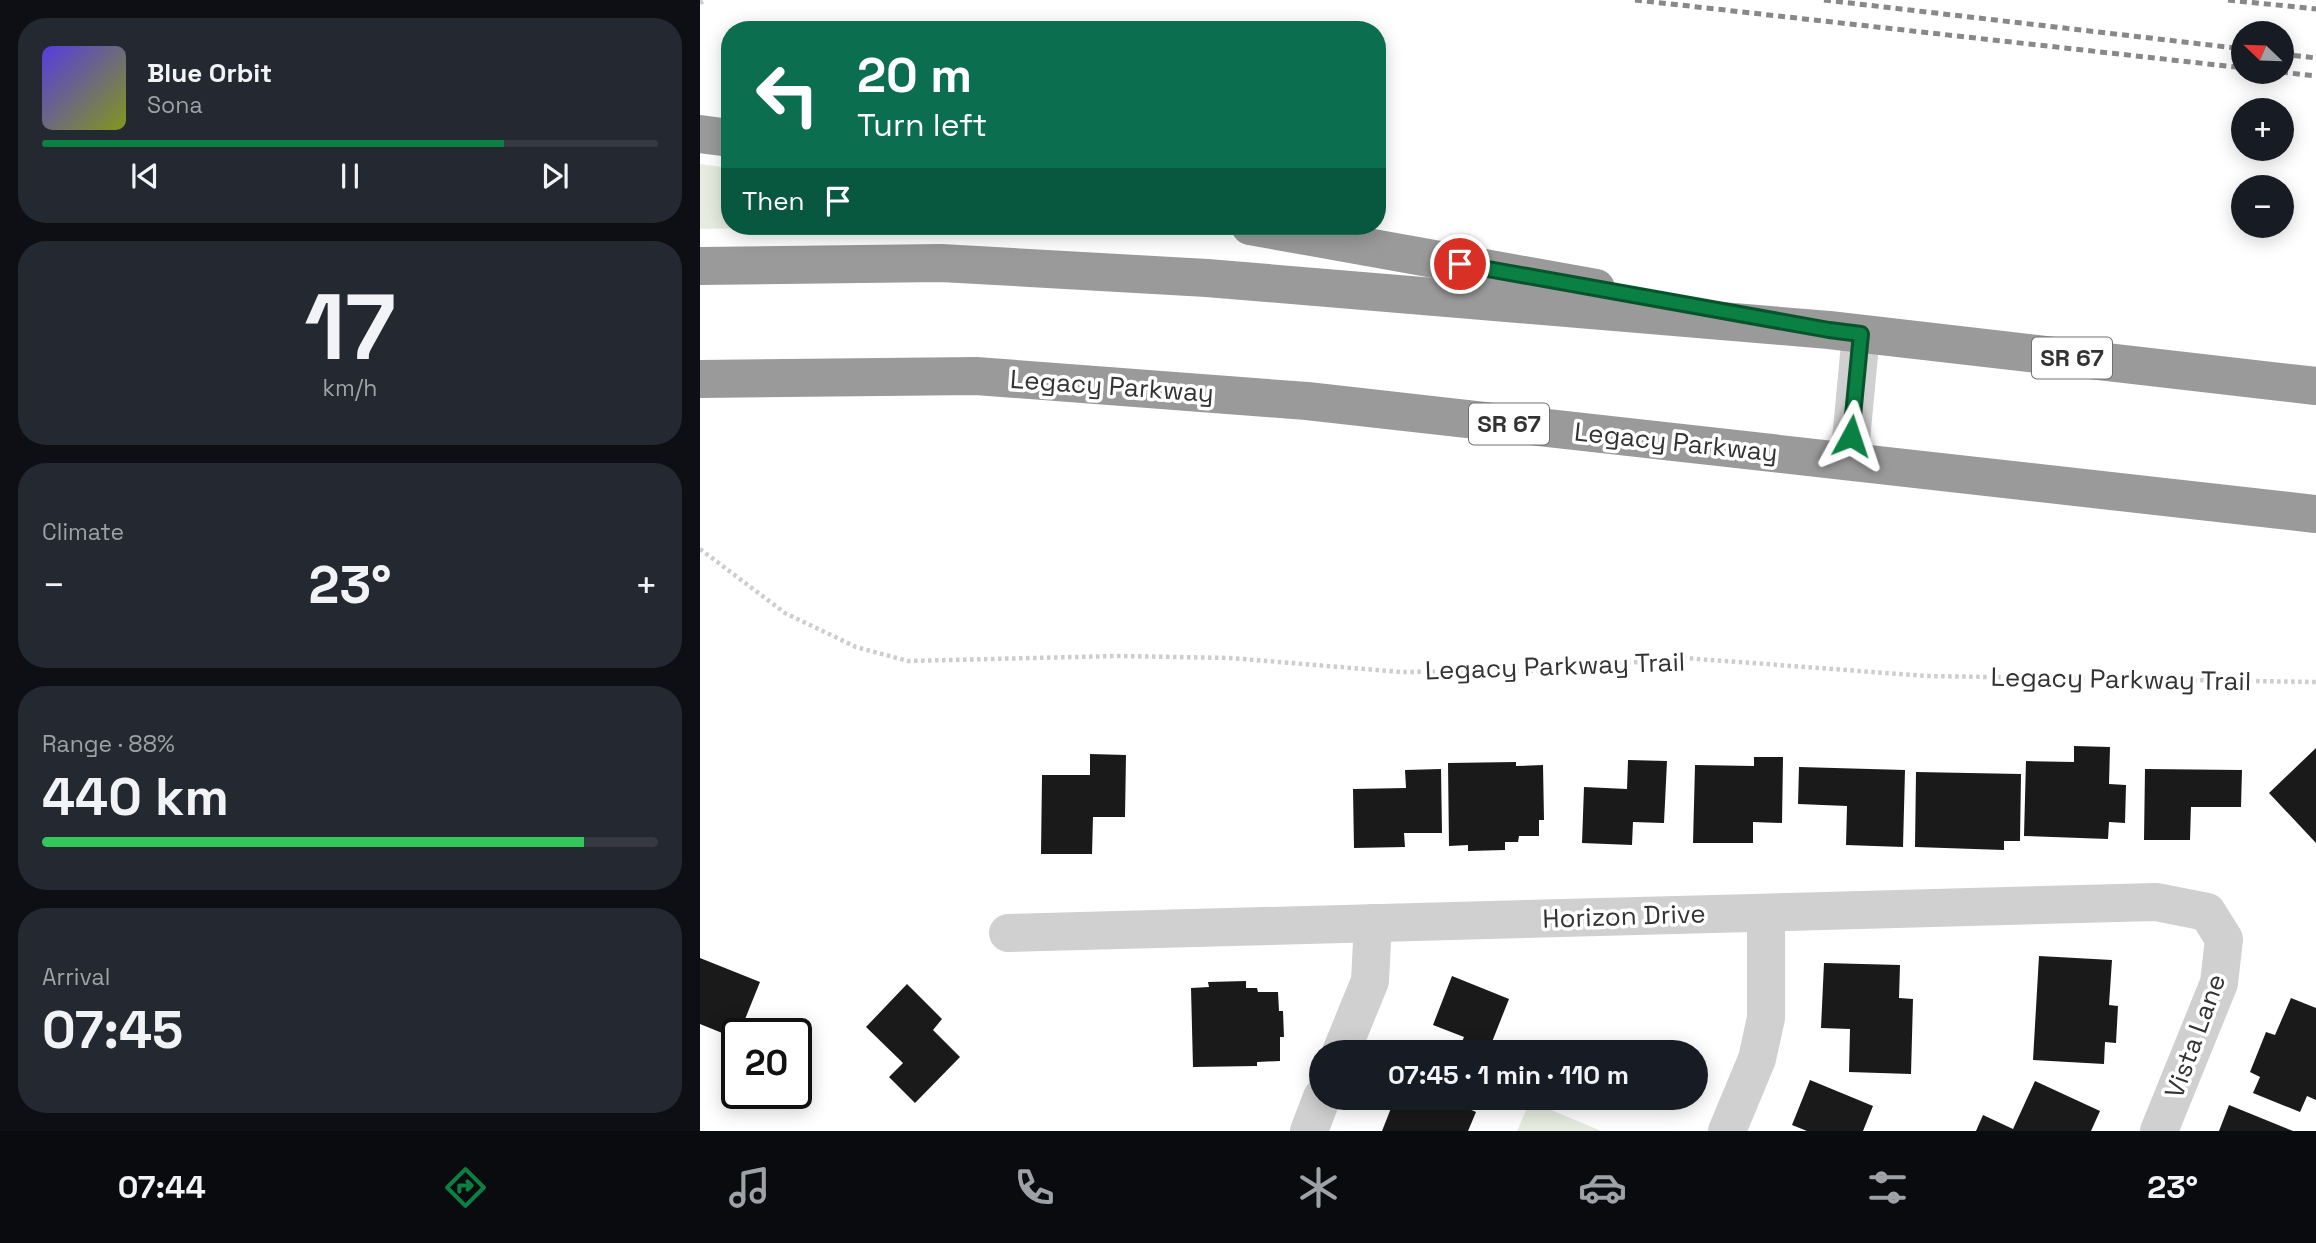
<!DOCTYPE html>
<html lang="en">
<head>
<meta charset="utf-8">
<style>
  body { margin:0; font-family:"Space Grotesk",sans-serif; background:#242831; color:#f1f3f6; height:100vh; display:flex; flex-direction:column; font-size:26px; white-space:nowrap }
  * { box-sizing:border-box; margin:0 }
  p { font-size:23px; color:#9ea1a6 }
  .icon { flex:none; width:38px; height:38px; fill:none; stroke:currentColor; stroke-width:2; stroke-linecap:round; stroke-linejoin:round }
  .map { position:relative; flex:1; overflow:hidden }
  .sheet { display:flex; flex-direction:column; gap:18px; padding:18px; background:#0d0f14; width:700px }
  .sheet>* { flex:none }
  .hud { position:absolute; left:21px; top:21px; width:665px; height:214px; border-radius:28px; box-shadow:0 4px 18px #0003; background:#0b6e4f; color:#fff; overflow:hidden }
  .needle { width:46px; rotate:293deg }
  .tools { position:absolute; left:1531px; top:21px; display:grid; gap:14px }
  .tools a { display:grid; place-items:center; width:63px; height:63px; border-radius:50%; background:#171b24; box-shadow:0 4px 18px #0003; font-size:35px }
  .speed { position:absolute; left:21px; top:1018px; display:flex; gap:14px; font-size:35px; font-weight:700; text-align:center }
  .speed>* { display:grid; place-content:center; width:91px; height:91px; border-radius:50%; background:#171b24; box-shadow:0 4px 18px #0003; line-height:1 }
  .speed .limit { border:4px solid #111; border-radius:10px; background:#fff; color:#111 }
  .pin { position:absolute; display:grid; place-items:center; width:60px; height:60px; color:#fff; margin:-30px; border:4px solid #fff; border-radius:50%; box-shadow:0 2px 7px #0007 }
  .me { position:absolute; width:77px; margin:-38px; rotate:5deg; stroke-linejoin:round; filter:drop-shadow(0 0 5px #0008) }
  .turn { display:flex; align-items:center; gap:24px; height:147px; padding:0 21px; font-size:32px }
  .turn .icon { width:91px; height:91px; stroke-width:2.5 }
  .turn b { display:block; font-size:49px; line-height:60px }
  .then { display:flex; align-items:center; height:66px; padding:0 21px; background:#0003; gap:14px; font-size:26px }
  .big { font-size:52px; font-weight:600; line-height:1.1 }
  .sheet .widget { flex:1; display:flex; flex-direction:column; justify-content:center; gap:10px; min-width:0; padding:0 24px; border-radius:28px; background:#242831 }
  .sheet .dial { align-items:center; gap:0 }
  .dial b { font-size:91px; line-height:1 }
  .song { display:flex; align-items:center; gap:21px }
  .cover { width:84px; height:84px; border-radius:10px; background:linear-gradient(135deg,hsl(250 70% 55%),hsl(70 70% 35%)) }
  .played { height:7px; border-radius:4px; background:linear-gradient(90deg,#0b8043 75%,#363941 75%) }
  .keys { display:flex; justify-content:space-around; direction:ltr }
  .heat { display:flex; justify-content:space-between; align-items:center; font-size:38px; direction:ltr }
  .charge { height:10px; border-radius:5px; background:linear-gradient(90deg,#34c759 88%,#363941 0) }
  .trip { position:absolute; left:609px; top:1040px; width:399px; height:70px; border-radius:35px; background:#171b24; box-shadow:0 4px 18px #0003; font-weight:600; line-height:70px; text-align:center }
  .tabs { display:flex; height:112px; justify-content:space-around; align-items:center; background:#090b0e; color:#9ea1a6 }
  .tabs .icon { width:49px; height:49px }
  .tabs .on { color:#0b8043 }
  .tabs b { font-size:32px; color:#f1f3f6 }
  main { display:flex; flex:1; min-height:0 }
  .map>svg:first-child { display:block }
  .green { fill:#e6ecdf }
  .building { fill:#1a1a1a }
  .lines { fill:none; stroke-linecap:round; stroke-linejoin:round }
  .path { stroke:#cdcdcd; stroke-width:4.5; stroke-dasharray:3.5 3.5; stroke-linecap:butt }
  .minor { stroke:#d0d0d0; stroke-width:38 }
  .highway { stroke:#9a9a9a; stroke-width:38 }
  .rail { stroke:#888; stroke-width:5; stroke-dasharray:7 5; stroke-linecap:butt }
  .route-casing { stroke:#07532c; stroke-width:18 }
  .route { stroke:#0b8043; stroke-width:12 }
  .labels { text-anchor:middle; stroke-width:7; stroke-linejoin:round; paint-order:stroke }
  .shield { fill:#fff; stroke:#707070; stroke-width:2 }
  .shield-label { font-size:24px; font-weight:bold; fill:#333 }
  .street-label { font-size:26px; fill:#333; stroke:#fff }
</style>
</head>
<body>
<main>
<section class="sheet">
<div class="widget">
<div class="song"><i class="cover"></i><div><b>Blue Orbit</b><p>Sona</p></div></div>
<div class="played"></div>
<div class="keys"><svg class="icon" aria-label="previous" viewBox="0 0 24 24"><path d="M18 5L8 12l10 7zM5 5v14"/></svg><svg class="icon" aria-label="pause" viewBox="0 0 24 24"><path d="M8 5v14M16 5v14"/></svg><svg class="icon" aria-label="next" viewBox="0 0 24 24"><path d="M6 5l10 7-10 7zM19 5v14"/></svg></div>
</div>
<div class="widget dial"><b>17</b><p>km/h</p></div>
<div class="widget"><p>Climate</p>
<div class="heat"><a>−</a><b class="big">23°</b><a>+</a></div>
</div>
<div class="widget"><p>Range · 88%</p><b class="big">440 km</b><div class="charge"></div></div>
<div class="widget"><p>Arrival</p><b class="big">07:45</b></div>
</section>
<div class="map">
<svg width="1616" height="1131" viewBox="0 0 1616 1131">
  <rect width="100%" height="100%" fill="#fff"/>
  <g class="green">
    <polygon points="0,164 30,168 30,226 129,226 0,229"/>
    <polygon points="830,1101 901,1131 817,1131"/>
  </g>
  <g class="building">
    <polygon points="1374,746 1410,747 1409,784 1426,785 1425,823 1409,822 1408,839 1324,836 1326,761 1374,762"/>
    <polygon points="1616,748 1616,843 1569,793"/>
    <polygon points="390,754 426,755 425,817 393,817 392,854 341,854 342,775 390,775"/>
    <polygon points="1054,757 1083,757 1082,823 1053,822 1053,843 993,843 995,765 1054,766"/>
    <polygon points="928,760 967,761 964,823 933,822 932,845 882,843 884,787 927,789"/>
    <polygon points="816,762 816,766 843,765 844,820 839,820 839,836 819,836 818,842 805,842 805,850 768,851 768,845 749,846 748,763"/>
    <polygon points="1099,767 1205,770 1203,847 1146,845 1147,806 1098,804"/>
    <polygon points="741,769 742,833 704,833 705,847 654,848 653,789 706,788 705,770"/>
    <polygon points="1445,769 1542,770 1541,807 1491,807 1490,840 1444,840"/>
    <polygon points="1216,772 1321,774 1320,841 1304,841 1304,850 1215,847"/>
    <polygon points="1339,956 1412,960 1409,1005 1418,1006 1416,1043 1405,1042 1404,1064 1333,1060"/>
    <polygon points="0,958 60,982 39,1034 37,1034 37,1039 0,1024"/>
    <polygon points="1124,963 1200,965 1199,998 1213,999 1211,1074 1149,1072 1150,1029 1121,1028"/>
    <polygon points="752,976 809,999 788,1052 758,1052 764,1037 733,1025"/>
    <polygon points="546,981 546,988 557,988 558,992 578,992 579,1011 583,1011 584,1037 580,1037 580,1061 557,1062 557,1066 493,1067 491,988 509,987 508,982"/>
    <polygon points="207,984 242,1019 233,1030 260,1057 215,1103 189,1077 203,1063 166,1027"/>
    <polygon points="1591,998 1616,1008 1616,1100 1607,1096 1600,1112 1553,1093 1560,1077 1550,1072 1566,1032 1575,1035"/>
    <polygon points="1110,1080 1173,1106 1163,1131 1107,1131 1092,1125"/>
    <polygon points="1335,1081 1400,1111 1391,1131 1276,1131 1283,1115 1313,1129"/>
    <polygon points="698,1097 742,1097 776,1112 768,1131 682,1131 695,1098"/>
    <polygon points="1529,1105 1593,1131 1519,1131"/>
  </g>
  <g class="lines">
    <g class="path">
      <polyline points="0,3 5,0"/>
      <polyline points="0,549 85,613 156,647 208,661 417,656 530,658 701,672 830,671 985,658 1226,676 1616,682"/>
    </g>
    <g class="minor">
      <polyline points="1149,461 1161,334"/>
      <polyline points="308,933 1456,902 1507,912 1524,939 1519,983 1459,1131"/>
      <polyline points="641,1052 670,981 673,923"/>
      <polyline points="609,1131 622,1097"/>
      <polyline points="1027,1131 1057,1059 1066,1018 1066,913"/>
    </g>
    <g class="highway">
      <polyline points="0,134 30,138"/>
      <polyline points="550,226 896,288"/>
      <polyline points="0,266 241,263 507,278 1129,330 1616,386"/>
      <polyline points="0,379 276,376 607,401 1616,514"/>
    </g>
    <g class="rail">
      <polyline points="935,0 1544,68"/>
      <polyline points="1124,0 1544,49"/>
      <polyline points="1528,0 1616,9"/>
      <polyline points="1582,54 1616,58"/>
      <polyline points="1581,72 1616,76"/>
    </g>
  </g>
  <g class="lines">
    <defs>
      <polyline id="route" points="760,264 1129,330 1161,334 1151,436"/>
    </defs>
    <use href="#route" class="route-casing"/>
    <use href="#route" class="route"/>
  </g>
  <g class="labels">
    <g class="shield">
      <rect x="1332" y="337.5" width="80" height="41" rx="5"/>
      <rect x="769" y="403.5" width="80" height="41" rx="5"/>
    </g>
    <g class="shield-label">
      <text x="1372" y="366">SR 67</text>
      <text x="809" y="432">SR 67</text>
    </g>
    <g class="street-label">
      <text transform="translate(412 386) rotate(4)" y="9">Legacy Parkway</text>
      <text transform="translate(976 442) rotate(6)" y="9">Legacy Parkway</text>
      <text transform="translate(855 666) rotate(-2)" y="9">Legacy Parkway Trail</text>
      <text transform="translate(1421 679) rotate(1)" y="9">Legacy Parkway Trail</text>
      <text transform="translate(924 916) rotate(-2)" y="9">Horizon Drive</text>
      <text transform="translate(1495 1036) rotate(-70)" y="9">Vista Lane</text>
    </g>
  </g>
</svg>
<div class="tools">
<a><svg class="needle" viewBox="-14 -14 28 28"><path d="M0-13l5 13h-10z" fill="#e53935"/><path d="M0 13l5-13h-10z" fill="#9ea1a6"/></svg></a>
<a>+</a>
<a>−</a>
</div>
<div class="speed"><div class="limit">20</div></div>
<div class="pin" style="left:760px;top:264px;background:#d93025"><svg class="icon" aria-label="arrive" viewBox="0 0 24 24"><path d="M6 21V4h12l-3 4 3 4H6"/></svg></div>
<svg class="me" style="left:1151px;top:436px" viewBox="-20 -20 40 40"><path d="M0-17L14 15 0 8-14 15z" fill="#0b8043" stroke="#fff" stroke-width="4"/></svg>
<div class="trip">07:45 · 1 min · 110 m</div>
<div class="hud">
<div class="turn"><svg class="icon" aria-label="left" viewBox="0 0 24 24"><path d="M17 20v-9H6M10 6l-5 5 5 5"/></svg><div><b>20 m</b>Turn left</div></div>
<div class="then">Then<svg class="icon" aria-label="arrive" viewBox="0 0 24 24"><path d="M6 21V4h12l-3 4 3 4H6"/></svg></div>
</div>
</div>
</main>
<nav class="tabs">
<b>07:44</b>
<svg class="icon on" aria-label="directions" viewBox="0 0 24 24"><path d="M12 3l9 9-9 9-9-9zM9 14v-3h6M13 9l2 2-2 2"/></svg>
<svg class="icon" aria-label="music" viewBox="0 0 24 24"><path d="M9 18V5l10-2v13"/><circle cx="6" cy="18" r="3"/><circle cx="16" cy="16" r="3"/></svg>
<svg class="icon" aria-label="phone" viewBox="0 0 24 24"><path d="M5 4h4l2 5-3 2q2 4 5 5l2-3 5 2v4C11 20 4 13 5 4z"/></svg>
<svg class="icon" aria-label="climate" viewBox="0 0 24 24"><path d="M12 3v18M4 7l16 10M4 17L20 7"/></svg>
<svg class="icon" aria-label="car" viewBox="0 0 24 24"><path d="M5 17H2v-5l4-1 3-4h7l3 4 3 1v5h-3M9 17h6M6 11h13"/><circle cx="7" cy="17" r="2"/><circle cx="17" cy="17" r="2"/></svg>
<svg class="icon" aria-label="filters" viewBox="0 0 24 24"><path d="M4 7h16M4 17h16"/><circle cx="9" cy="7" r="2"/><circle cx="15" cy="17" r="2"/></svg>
<b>23°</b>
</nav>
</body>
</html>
